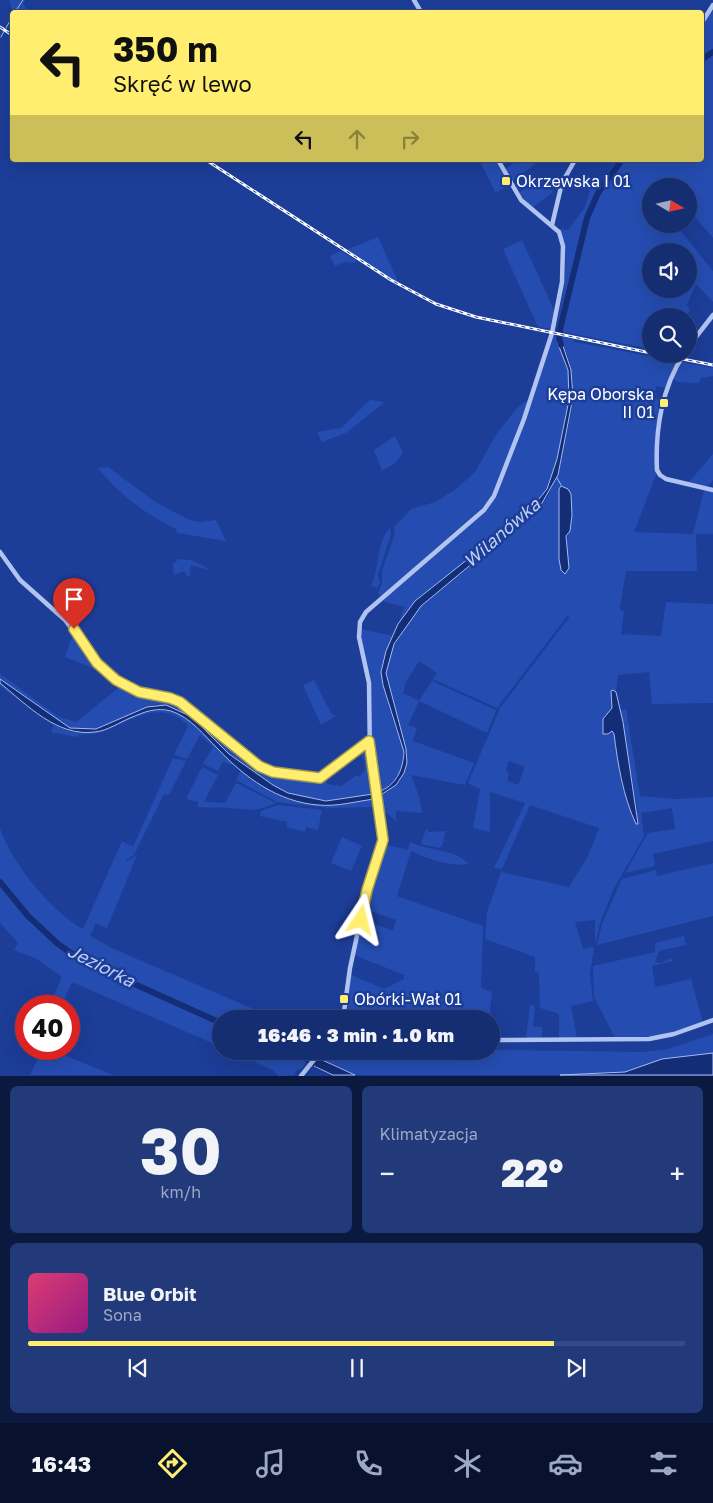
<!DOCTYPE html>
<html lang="pl">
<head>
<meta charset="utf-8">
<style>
  body { margin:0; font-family:"Golos Text",sans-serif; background:#223a7a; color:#f1f3f6; height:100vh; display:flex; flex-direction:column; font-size:19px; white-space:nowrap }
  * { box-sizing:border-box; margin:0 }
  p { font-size:16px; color:#9da8c4 }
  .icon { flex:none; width:28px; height:28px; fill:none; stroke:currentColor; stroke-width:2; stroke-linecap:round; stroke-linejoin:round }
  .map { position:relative; height:1076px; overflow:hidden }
  .sheet { display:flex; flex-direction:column; gap:10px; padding:10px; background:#0c193f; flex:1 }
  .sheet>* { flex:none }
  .hud { position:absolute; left:10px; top:10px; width:694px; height:152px; border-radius:5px; box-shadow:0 5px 20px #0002,0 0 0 1px #344a84; background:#ffee70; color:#111; overflow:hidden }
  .needle { width:32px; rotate:99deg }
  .buttons { position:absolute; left:642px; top:178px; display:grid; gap:10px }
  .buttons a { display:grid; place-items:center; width:55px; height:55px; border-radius:50%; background:#152e72; box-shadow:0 5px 20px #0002,0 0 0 1px #344a84; font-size:25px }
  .speed { position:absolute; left:15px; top:995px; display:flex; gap:10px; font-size:25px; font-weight:700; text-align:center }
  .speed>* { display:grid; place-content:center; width:65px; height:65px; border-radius:50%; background:#152e72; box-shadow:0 5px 20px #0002,0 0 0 1px #344a84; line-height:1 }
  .speed .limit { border:8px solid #d22; background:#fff; color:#111 }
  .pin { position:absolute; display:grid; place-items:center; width:42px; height:42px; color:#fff; margin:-51px -21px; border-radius:50% 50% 50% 0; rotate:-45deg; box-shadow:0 0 5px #0007 }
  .pin .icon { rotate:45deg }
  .me { position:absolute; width:55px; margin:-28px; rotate:10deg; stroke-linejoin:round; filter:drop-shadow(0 0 4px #0008) }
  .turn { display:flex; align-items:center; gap:18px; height:105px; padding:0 20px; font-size:22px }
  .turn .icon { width:65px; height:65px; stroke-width:2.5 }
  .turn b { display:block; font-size:35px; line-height:42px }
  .lanes { display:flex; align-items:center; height:48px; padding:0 20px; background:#0003; justify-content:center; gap:25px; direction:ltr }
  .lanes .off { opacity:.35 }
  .big { font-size:38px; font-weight:800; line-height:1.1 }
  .sheet .widget { flex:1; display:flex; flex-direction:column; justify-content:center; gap:8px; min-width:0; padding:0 18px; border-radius:8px; background:#223a7a }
  .sheet .dial { align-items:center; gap:0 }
  .dial b { font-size:65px; line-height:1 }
  .song { display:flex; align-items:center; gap:15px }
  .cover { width:60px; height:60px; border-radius:8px; background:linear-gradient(135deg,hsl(340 70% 55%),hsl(310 70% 35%)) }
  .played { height:5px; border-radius:2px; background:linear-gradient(90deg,#ffee70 80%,#344a84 80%) }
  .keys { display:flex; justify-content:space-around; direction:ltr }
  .heat { display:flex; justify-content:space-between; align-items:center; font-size:28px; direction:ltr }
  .sheet .tiles { flex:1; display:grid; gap:10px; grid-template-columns:1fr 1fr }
  .widget:last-child { grid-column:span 2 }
  .trip { position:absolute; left:212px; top:1010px; width:288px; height:50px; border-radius:25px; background:#152e72; box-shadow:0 5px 20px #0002,0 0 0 1px #344a84; font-weight:800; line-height:50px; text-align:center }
  .tabs { display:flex; height:80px; justify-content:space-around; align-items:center; background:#08122e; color:#9da8c4 }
  .tabs .icon { width:35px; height:35px }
  .tabs .current { color:#ffee70 }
  .tabs b { font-size:22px; color:#f1f3f6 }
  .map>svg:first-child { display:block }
  .green { fill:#254db1; fill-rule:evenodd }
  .water { fill:#132d76; stroke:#a4bbf2 }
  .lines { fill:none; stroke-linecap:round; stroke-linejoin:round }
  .stream { stroke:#a4bbf2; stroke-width:1 }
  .river { stroke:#132d76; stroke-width:6 }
  .minor { stroke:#b1c3f0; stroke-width:4.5 }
  .rail-casing { stroke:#fff; stroke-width:3 }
  .rail { stroke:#1c3d98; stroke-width:1; stroke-dasharray:4; stroke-linecap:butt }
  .route-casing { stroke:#a69b49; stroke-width:12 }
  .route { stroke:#ffee70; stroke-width:9 }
  .poi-dot { fill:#ffee70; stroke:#1c3d98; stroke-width:2 }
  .labels { text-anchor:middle; stroke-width:5; stroke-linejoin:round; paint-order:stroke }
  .poi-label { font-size:16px; fill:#fff; stroke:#1c3d98; text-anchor:start }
  .water-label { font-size:18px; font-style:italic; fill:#becef6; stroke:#1c3d98 }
</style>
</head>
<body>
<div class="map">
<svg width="713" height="1076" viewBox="0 0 713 1076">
  <rect width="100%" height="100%" fill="#1c3d98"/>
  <g class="green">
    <polygon points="9,0 25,0 23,3 28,12 13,12"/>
    <path d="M713,9v229l-24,-28v-24h-38v38h24l38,47v31l-17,-18 -9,21 3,6 -4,5h-35v33l-92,-18 1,-3 -3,-2c6,-25 14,-73 3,-97l8,1 17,-23 5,-16 -3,-2 6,-5 6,5 15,-25 2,1 4,-5h81v-133zM651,251h38v38h-38z"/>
    <polygon points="479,160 495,160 508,185 496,193"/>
    <polygon points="517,160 540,160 512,182 506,169"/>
    <polygon points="539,177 553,192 532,208 519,193"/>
    <polygon points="378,237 399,284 346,250"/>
    <polygon points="522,240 556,314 552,329 538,327 503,249"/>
    <polygon points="341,251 357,261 355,263 345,262 335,266 330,256"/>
    <polygon points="553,335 558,336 558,344 568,370 569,400 557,459 547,489 531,509 415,601 398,624 404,607 385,602 383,600 483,512 496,497 533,400"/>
    <path d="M560,337l14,2v3l102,19v5l-10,22 -9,-2 -5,11 10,3 -7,58 1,17 -22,57 59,2 11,-44 9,2v42h-17l1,37h-71l-6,36v3l4,1 -3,23 40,2 5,-34 47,2v99l-61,1 -3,-32 -31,3 -2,17h-5l1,16 -9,11v15l9,-3 2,3 8,53 10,26 6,-1 -18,-101 6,-2 14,87 36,3 37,-2v44l-60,13 2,12 -30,7 23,-40 27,-4 -3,-21 -31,5 3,23 -31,54 -13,33 -5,22v-25l-20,2 8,27 11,-2 -4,27 3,27 -22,5 6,32 -18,1v-25l-19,-6 -1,-35 -4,-1v-15l-50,-18 2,-27 14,-40 68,15 19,-31 11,-28 -69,-23 -28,64 -8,-1 31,-65 -35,-11v40l-17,-4 7,-39 -12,-6 32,-75 61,-80 8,-10 -1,-3 -71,93 -64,-29 4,-6 -18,-12 -13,21 -3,11 16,8 13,-20 64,29 -9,23 -68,-32 -11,24 9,3 -4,13 61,22 -9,22 -54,-10 9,24 2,14 -26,-2v10l-15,-13 -2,-12 25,-23 2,-24 -20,-76 5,-22 20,-33 10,-12 81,-66 33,-29 12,-14 11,-22 14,-66 1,-28 -4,-21zM559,489l12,7c-1,6 1,13 0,20 -3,18 -4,33 -11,51zM509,761l16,6 -7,18 -11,-4 2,-8 -3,-3z"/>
    <polygon points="681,362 713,368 713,376 701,378 699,383 677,382 673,378"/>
    <polygon points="529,399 493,494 487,503 381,597 378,593 382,584 382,571 395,533 394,527 411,509 435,502 456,489 475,472 497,433 517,408"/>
    <polygon points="370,400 385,402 346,433 322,442 317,432 341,428"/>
    <polygon points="395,436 403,453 394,464 382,471 374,450"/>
    <polygon points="713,454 713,480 707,487 689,482"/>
    <path d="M108,467l46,34 35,19 11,2 16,-2 10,21 -49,-8 -1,-4c-31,-15 -56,-34 -78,-61z"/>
    <path d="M390,528l1,6 -13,41 2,8 -3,5 -6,-3c9,-16 5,-44 19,-57z"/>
    <polygon points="179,559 191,560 206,567 208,570 191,565 189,578 184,571 174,575 173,564"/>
    <path d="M361,629l32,7c-22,41 -2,76 11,116 -1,18 -8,34 -26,40l-6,-31 -1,-77 -10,-48z"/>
    <polygon points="74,632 105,673 65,657"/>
    <path d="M0,674l59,43 17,5 46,-37 19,10 30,4 7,4 26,19 40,36 13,8 17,7 39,7 14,-2v6l14,2 16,-11 2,2 6,-7 -1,-11 -7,-8 4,-2 7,6 6,35 -1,4c-64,16 -93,0 -143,-39 -14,-11 -22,-28 -38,-38 -10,-6 -24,-9 -35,-13l-61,25 -26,-1 -70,-49z"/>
    <polygon points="314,680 331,713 336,716 321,725 303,685"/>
    <path d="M0,683c20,17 43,40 69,48 40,10 70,-33 109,-17 19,7 43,39 59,53l-14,-5 -5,9 -15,-7 10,-17 -13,-12 -13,24 -13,-4 14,-29c-26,-29 -57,-5 -86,6 -8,2 -16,2 -24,3l-1,2 -26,-5 3,-6 -54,-40z"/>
    <path d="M173,758l13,3 -17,34 -5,-1 -30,61 -8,5 1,1 10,-6 -30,73 -11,-5 -6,13 24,13 163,70h-56v28l-149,-65 -11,24h-12l13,-29 -25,-18 -23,-9 4,-7 -18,-20v-95c12,36 51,83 83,101l39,-88 11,6z"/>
    <path d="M202,767l16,8 -14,27 21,1 11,-20 40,20c-20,10 -28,6 -48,5 -10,-1 -20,0 -31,-1l2,-5 -13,-3z"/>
    <path d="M241,770c48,39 75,37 134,29l1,8 -47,1 -52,-6 -41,-22z"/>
    <polygon points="278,805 322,810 318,830 306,827 305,832 287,827 287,822 260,816 261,811"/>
    <polygon points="426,829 429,832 446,831 442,846 439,848 421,844"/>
    <polygon points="342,837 362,846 351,871 331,863"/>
    <path d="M410,842c21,10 43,6 59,22 -19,3 -41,-5 -58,-13l-14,45 86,30 -2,62 11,4 -3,27h-143l5,-44 33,14 20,-10v-4l-50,-20 10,-35 29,11 3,-11 -31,-11 5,-23 14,-42 24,6z"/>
    <polygon points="713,863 713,916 597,945 602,924 622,879 656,870 657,876"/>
    <polygon points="684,936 686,945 659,951 655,962 661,963 670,958 673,961 652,966 655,987 691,979 703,1023 659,1036 615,1038 594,997 593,966 655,952 655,943"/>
    <polygon points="530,1005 535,1006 533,1026 542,1027 542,1040 526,1039"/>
    <polygon points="713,1034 713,1075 355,1075 324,1062 323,1055 328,1056 340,1051 504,1050 643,1052 668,1049"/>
    <polygon points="42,1049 49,1049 113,1075 30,1075"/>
    <polygon points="231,1051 316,1051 301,1069 297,1070 294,1074 297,1075 279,1076 273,1070"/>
  </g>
  <g class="water">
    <path d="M558,336l2,1 11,33 2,27 -15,78 -19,33 -118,98 -27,38 -8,29 20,76 1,14 -3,10 -8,12 -17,11 -1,-4c18,-6 25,-22 26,-40l-21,-67 -2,-13 5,-21 12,-27 17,-23 116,-92 16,-20 10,-30 12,-59 -1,-30 -10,-26z"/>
    <polygon points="561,486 568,489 571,494 572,515 570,531 566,536 569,568 565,574 561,570 559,559 559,489"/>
    <path d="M0,679l70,49 26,1 51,-22 19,-2 26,12 37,37 44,31 15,8 38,8 47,-7 2,5c-18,2 -38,8 -57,6 -40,-3 -74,-28 -100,-56 -14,-14 -28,-32 -47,-38 -15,-4 -27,1 -41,7 -10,4 -23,13 -35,14 -38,5 -68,-27 -95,-49z"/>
    <path d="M613,690l3,2 7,30 15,102h-2c-13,-28 -18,-59 -22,-90l-2,-3 -4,3h-5v-15l9,-11 -1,-17z"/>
    <polygon points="713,1053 713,1075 560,1075 625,1072 662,1059"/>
    <polygon points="320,1059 355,1075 333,1075 314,1066"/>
  </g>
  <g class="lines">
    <g class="stream">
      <polyline points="15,12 23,0"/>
      <polyline points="6,28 12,17"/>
      <polyline points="1,37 4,31"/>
      <polyline points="557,478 561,485"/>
    </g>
    <g class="river">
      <polyline points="701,60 713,52"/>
      <polyline points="561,345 559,338 561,325 587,218 598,193 622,160"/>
      <polyline points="0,882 28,916 58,944 81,960 221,1023"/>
      <polyline points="287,1051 323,1066"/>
    </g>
    <g class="minor">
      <polyline points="414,0 421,12"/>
      <polyline points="701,24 713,5"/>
      <polyline points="552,225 562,183 575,160"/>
      <polyline points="689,346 713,315"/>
      <path d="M684,354c-22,33 -29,76 -27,116l3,5 6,4 47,11"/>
      <polyline points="0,552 20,580 65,620 97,663 111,676 134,691 170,698 180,702 260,767 273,772 320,778 369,741"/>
      <polyline points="343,1019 350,968 367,890 383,840 383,827 370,758 369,683 359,637 360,622 366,612 484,510 494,496 524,419 552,333 562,282 563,246 559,232 521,200 498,160"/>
      <polyline points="491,1040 649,1039 674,1034 713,1020"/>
      <polyline points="301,1076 321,1051"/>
    </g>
    <defs>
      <g id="rail">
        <polyline points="0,27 12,35"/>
        <polyline points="206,160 391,280 436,304 476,317 651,353"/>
        <polyline points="657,354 713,365"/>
      </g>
    </defs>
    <use href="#rail" class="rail-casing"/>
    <use href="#rail" class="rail"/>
  </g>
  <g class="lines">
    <defs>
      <polyline id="route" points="74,629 97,663 116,680 139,692 170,698 180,702 259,766 273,772 320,778 369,741 383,840 367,890 361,920"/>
    </defs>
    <use href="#route" class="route-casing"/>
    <use href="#route" class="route"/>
  </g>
  <g class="poi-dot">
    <rect x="501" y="176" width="10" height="10" rx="2.5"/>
    <rect x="659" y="398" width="10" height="10" rx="2.5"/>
    <rect x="339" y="994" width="10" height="10" rx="2.5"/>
  </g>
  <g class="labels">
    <g class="poi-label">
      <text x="516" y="187">Okrzewska I 01</text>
      <text x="654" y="400" text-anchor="end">Kępa Oborska<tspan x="654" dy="18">II 01</tspan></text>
      <text x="354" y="1005">Obórki-Wał 01</text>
    </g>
    <g class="water-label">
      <text transform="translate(502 533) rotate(-41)" y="6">Wilanówka</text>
      <text transform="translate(101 966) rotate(27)" y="6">Jeziorka</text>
    </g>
  </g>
</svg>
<div class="buttons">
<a><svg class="needle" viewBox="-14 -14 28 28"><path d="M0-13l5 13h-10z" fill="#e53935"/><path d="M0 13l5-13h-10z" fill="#9da8c4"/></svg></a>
<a><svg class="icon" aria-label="sound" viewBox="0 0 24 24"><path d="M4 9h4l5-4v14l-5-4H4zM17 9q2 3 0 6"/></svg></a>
<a><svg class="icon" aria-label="search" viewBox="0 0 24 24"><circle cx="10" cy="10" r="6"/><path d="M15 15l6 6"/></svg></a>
</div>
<div class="speed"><div class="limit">40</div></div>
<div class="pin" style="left:74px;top:629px;background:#d93025"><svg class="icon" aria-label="arrive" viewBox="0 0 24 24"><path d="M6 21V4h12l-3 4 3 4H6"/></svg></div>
<svg class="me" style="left:361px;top:920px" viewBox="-20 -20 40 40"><path d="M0-17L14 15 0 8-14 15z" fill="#ffee70" stroke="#fff" stroke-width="4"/></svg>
<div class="trip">16:46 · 3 min · 1.0 km</div>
<div class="hud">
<div class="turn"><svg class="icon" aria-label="left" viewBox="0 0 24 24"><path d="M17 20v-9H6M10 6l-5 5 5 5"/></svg><div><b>350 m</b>Skręć w lewo</div></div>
<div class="lanes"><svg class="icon" aria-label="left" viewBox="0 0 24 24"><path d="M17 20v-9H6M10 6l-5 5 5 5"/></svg><svg class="icon off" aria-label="ahead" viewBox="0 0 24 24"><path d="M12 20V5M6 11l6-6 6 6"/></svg><svg class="icon off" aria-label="right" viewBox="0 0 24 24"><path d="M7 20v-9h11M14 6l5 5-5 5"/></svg></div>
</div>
</div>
<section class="sheet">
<div class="tiles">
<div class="widget dial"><b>30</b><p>km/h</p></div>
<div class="widget"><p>Klimatyzacja</p>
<div class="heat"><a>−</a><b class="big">22°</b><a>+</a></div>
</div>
<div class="widget">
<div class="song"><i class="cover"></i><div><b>Blue Orbit</b><p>Sona</p></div></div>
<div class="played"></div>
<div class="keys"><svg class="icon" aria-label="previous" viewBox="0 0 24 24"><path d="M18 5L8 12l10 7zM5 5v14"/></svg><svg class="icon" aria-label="pause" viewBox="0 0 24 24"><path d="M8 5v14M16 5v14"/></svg><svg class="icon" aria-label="next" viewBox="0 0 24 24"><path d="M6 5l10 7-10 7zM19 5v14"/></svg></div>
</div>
</div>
</section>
<nav class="tabs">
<b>16:43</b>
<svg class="icon current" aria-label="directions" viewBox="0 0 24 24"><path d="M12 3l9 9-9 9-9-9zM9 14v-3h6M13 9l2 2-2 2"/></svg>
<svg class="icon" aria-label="music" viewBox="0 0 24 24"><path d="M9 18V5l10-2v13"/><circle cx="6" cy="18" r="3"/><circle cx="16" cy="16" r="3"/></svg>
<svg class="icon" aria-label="phone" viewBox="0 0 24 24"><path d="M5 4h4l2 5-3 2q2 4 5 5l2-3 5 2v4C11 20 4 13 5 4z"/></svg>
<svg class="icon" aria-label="climate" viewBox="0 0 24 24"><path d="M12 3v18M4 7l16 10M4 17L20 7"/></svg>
<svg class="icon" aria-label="car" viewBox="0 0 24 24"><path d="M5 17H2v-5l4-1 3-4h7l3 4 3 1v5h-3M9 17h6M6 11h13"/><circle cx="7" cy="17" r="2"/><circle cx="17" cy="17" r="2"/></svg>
<svg class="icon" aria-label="filters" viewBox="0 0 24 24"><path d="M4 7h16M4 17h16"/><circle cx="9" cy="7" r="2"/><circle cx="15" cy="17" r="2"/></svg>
</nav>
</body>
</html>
